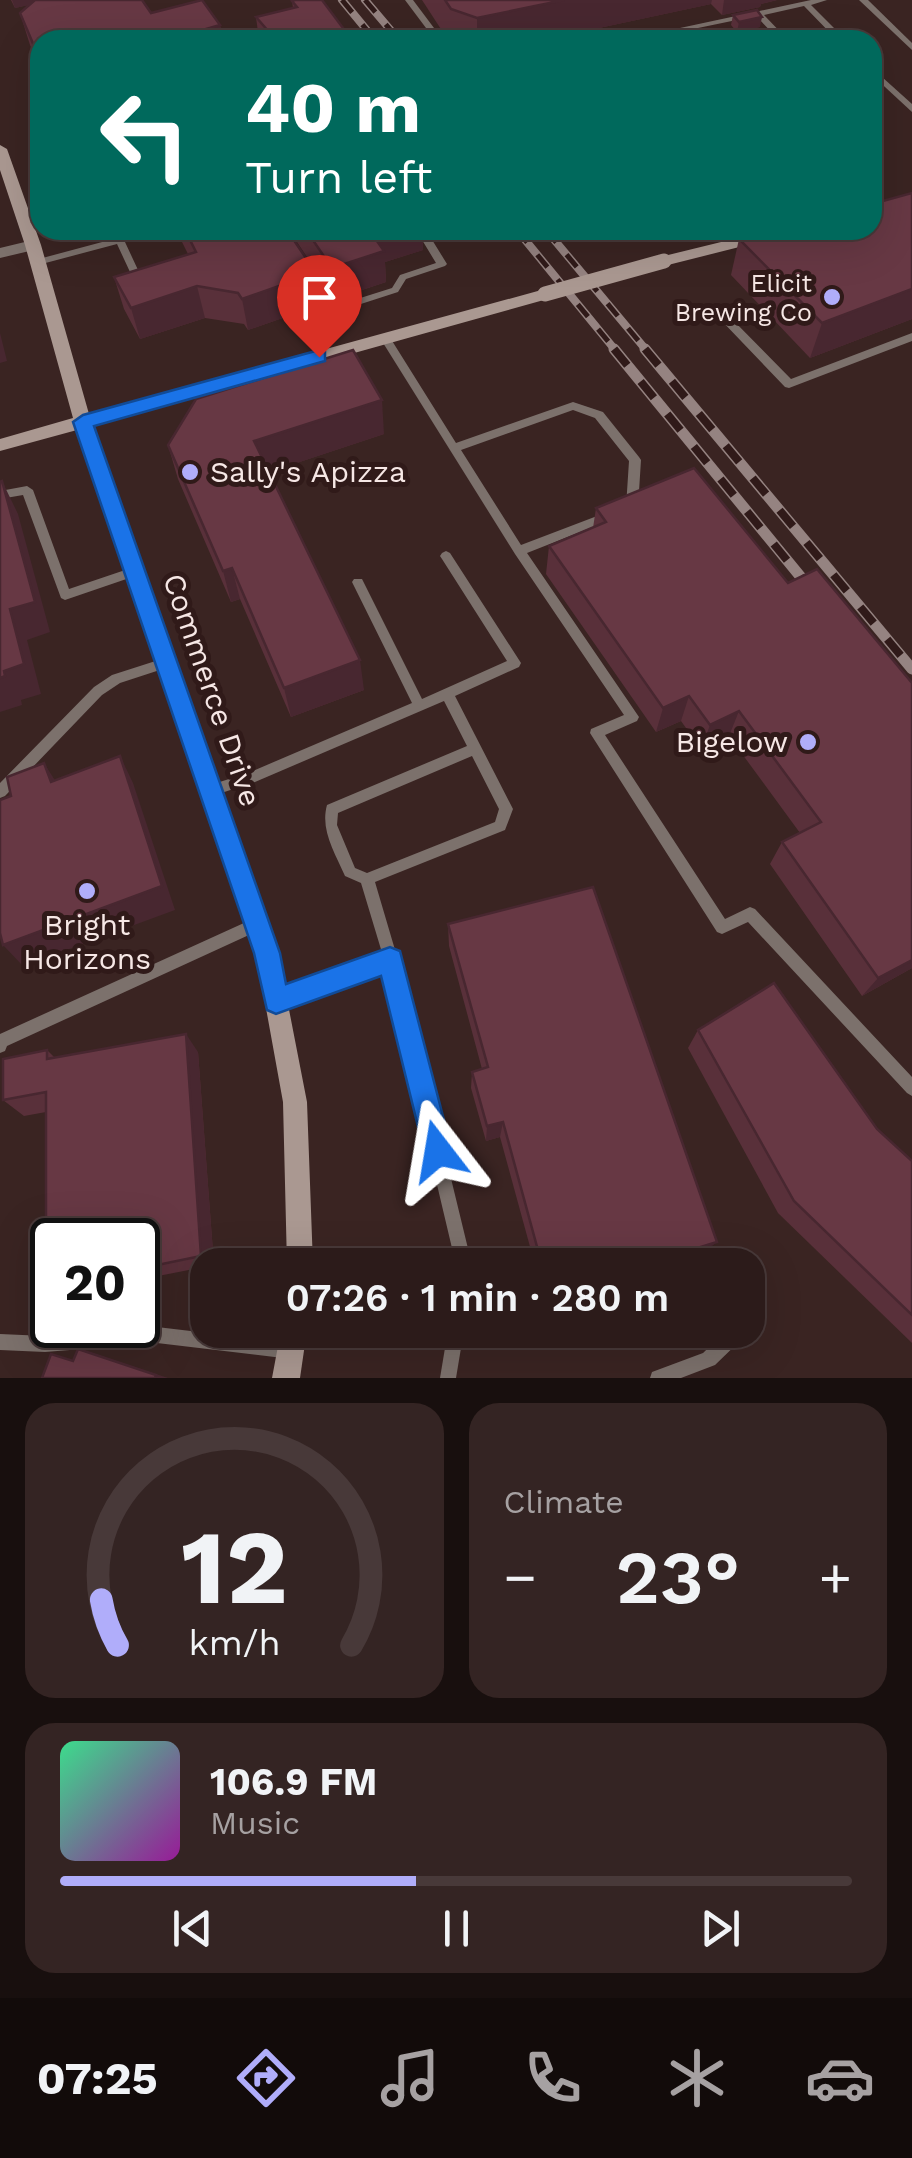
<!DOCTYPE html>
<html lang="en">
<head>
<meta charset="utf-8">
<style>
  body { margin:0; font-family:"Work Sans",sans-serif; background:#342423; color:#f1f3f6; height:100vh; display:flex; flex-direction:column; font-size:38px; white-space:nowrap }
  * { box-sizing:border-box; margin:0 }
  p { font-size:32px; color:#a6a1a2 }
  .icon { flex:none; width:55px; height:55px; fill:none; stroke:currentColor; stroke-width:2; stroke-linecap:round; stroke-linejoin:round }
  .map { position:relative; height:1378px; overflow:hidden }
  .sheet { display:flex; flex-direction:column; gap:25px; padding:25px; background:#180f0e; flex:1 }
  .sheet>* { flex:none }
  .top-card { position:absolute; left:30px; top:30px; width:852px; height:210px; border-radius:30px; box-shadow:0 10px 40px #0002,0 0 0 2px #483939; background:#00695c; color:#fff; overflow:hidden }
  .speed { position:absolute; left:30px; top:1218px; display:flex; gap:20px; font-size:50px; font-weight:700; text-align:center }
  .speed>* { display:grid; place-content:center; width:130px; height:130px; border-radius:50%; background:#2c1b1a; box-shadow:0 10px 40px #0002,0 0 0 2px #483939; line-height:1 }
  .speed .limit { border:5px solid #111; border-radius:15px; background:#fff; color:#111 }
  .pin { position:absolute; display:grid; place-items:center; width:85px; height:85px; color:#fff; margin:-102px -42px; border-radius:50% 50% 50% 0; rotate:-45deg; box-shadow:0 0 10px #0007 }
  .pin .icon { rotate:45deg }
  .me { position:absolute; width:110px; margin:-55px; rotate:346deg; stroke-linejoin:round; filter:drop-shadow(0 0 8px #0008) }
  .turn { display:flex; align-items:center; gap:35px; height:210px; padding:0 50px; font-size:45px }
  .turn .icon { width:130px; height:130px; stroke-width:2.5 }
  .turn b { display:block; font-size:70px; line-height:85px }
  .big { font-size:75px; font-weight:600; line-height:1.1 }
  .sheet .widget { flex:1; display:flex; flex-direction:column; justify-content:center; gap:15px; min-width:0; padding:0 35px; border-radius:30px; background:#342423 }
  .sheet .dial { align-items:center; gap:0 }
  .dial svg { height:260px; overflow:visible; fill:none; stroke:#483939; stroke-width:7; stroke-linecap:round; text-anchor:middle }
  .dial text { fill:#f1f3f6; stroke:none }
  .song { display:flex; align-items:center; gap:30px }
  .cover { width:120px; height:120px; border-radius:15px; background:linear-gradient(135deg,hsl(150 70% 55%),hsl(300 70% 35%)) }
  .played { height:10px; border-radius:5px; background:linear-gradient(90deg,#b0adfa 45%,#483939 45%) }
  .keys { display:flex; justify-content:space-around; direction:ltr }
  .heat { display:flex; justify-content:space-between; align-items:center; font-size:55px; direction:ltr }
  .sheet .tiles { flex:1; display:grid; gap:25px; grid-template-columns:1fr 1fr }
  .widget:last-child { grid-column:span 2 }
  .trip { position:absolute; left:190px; top:1248px; width:575px; height:100px; border-radius:30px; background:#2c1b1a; box-shadow:0 10px 40px #0002,0 0 0 2px #483939; font-weight:600; line-height:100px; text-align:center }
  .dock { display:flex; height:160px; justify-content:space-around; align-items:center; background:#120b0a; color:#a6a1a2 }
  .dock .icon { width:70px; height:70px }
  .dock .on { color:#b0adfa }
  .dock b { font-size:45px; color:#f1f3f6 }
  .map>svg:first-child { display:block }
  .lines { fill:none; stroke-linecap:round; stroke-linejoin:round }
  .lane { fill:#7c716c; fill-rule:evenodd }
  .street { fill:#7c716c; fill-rule:evenodd }
  .secondary { fill:#aa9891; fill-rule:evenodd }
  .rail-far1-casing { stroke:#958381; stroke-width:8 }
  .rail-casing { stroke:#958381; stroke-width:11 }
  .rail-far1 { stroke:#301a19; stroke-width:5; stroke-dasharray:16; stroke-linecap:butt }
  .rail { stroke:#301a19; stroke-width:8; stroke-dasharray:21; stroke-linecap:butt }
  .secondary-bridge { stroke:#aa9891; stroke-width:15 }
  .wall { fill:#59303a }
  .shaded-wall { fill:#482730 }
  .building { fill:#673844; stroke:#482730; stroke-width:2.5 }
  .route { fill:#1a73e8; stroke:#114b97; stroke-width:2.5 }
  .poi-dot { fill:#b0adfa; stroke:#301a19; stroke-width:4 }
  .labels { text-anchor:middle; stroke-width:10; stroke-linejoin:round; paint-order:stroke }
  .far-poi-label { font-size:25px; fill:#f6e7e5; stroke:#301a19; text-anchor:end }
  .poi-label { font-size:30px; fill:#f6e7e5; stroke:#301a19; text-anchor:start }
  .street-label { font-size:30px; fill:#f6e7e5; stroke:#301a19 }
</style>
</head>
<body>
<div class="map">
<svg width="912" height="1378" viewBox="0 0 912 1378">
  <rect width="100%" height="100%" fill="#3a2422"/>
  <g class="lines">
    <g class="lane">
      <polygon points="405,0 413,0 443,40 435,40"/>
      <polygon points="811,0 827,0 811,5 846,40 837,40 804,6 764,15 788,40 779,40 756,16 640,40 624,40"/>
      <polygon points="859,0 868,0 912,43 912,50"/>
      <polygon points="872,68 912,104 912,112 872,75"/>
      <polygon points="872,131 880,137 880,141 872,143"/>
      <polygon points="147,230 164,230 162,232 125,242 145,285 143,287 137,287 117,244 38,265 33,262 35,260"/>
      <polygon points="416,230 426,230 447,264 445,266 406,279 398,292 333,313 329,312 305,275 307,273 313,273 335,306 392,288 400,275 436,263"/>
      <polygon points="723,313 727,314 791,379 912,333 912,341 789,388 785,387 719,318 719,314"/>
      <polygon points="385,334 389,336 456,443 573,402 603,412 639,457 641,460 638,507 632,511 626,507 629,461 595,418 573,410 461,450 521,545 605,513 613,513 615,516 613,519 527,553 639,717 637,721 605,735 725,919 750,907 755,909 912,1077 912,1096 907,1093 748,922 722,934 717,932 590,733 591,729 624,715 515,554 380,338"/>
      <polygon points="27,486 33,490 69,589 137,566 141,568 143,571 141,574 65,600 61,598 23,495 0,499 0,491"/>
      <path d="M446,551l4,2 71,110 -2,4 -64,29 58,113 -8,21 -130,52 23,78 74,305h-16l-70,-296 -110,39 -5,-2 -2,-5 2,-5 5,-2 107,-38 -22,-73 -16,-7c-10,-23 -25,-46 -18,-71l140,-59 -23,-45 -189,81 -43,14 -5,-2 -2,-4 2,-4 41,-13 164,-70 -60,-121 2,-3h8l60,120 85,-38 -65,-102 -2,-3 2,-3zM472,756l27,53 -4,13 -128,51 -12,-5 -18,-43 1,-12z"/>
      <polygon points="168,657 172,658 174,662 172,666 120,683 102,695 5,796 0,798 0,783 94,687 112,675"/>
      <polygon points="257,917 262,919 264,924 262,929 7,1046 5,1051 0,1053 0,1034"/>
      <path d="M750,1312l6,2 2,6c-2,6 -4,8 -10,10h-1l-2,6 -30,29 -34,13h-31l2,-6 51,-19 24,-23h21v-17z"/>
      <polygon points="157,1327 291,1343 297,1345 299,1351 297,1357 291,1359 157,1343 45,1352 0,1350 0,1334 45,1336"/>
      <polygon points="448,1330 464,1330 456,1378 440,1378"/>
    </g>
    <polygon class="street" points="33,240 38,241 38,249 0,258 0,248"/>
    <g class="secondary">
      <polygon points="0,145 7,149 41,245 89,414 545,289 553,294 551,298 93,426 278,953 307,1102 313,1265 287,1265 283,1102 256,953 77,430 0,451 0,439 73,418 25,245 0,170"/>
      <polygon points="770,230 798,230 795,233 664,266 656,261 664,256"/>
      <polygon points="281,1330 307,1330 300,1378 272,1378"/>
    </g>
    <defs>
      <g id="rail-far1">
        <polyline points="342,0 375,40"/>
        <polyline points="365,0 399,40"/>
        <polyline points="517,230 616,351"/>
        <polyline points="546,230 647,351"/>
      </g>
      <g id="rail">
        <polyline points="614,349 818,598"/>
        <polyline points="645,349 912,669"/>
      </g>
    </defs>
    <use href="#rail-far1" class="rail-far1-casing"/>
    <use href="#rail" class="rail-casing"/>
    <use href="#rail-far1" class="rail-far1"/>
    <use href="#rail" class="rail"/>
    <polyline class="secondary-bridge" points="545,294 664,261"/>
  </g>
  <g class="wall">
    <polygon points="11,0 142,0 151,13 220,25 223,40 40,40 40,70 30,45 20,13 28,5 15,8"/>
    <polygon points="422,0 777,0 761,4 760,7 722,15 711,4 543,40 448,40"/>
    <polygon points="292,1 352,40 259,40 256,17 293,8"/>
    <polygon points="733,15 760,27 737,32 731,25"/>
    <polygon points="912,193 912,319 810,358 731,275 739,239"/>
    <polygon points="178,230 287,230 320,305 248,330 244,324 205,318 140,339 124,309 114,277 188,254 181,240"/>
    <polygon points="289,230 422,230 423,250 385,262 386,282 335,299"/>
    <polygon points="384,434 269,472 364,690 291,717 240,599 231,602 178,479 168,445"/>
    <polygon points="596,508 788,583 912,683 912,968 862,996 770,864 782,842 800,833 729,736 701,749 681,721 656,732 546,574 549,546 593,528"/>
    <polygon points="448,924 704,1252 661,1265 535,1265 500,1137 486,1141 471,1088 472,1072 482,1069 449,946"/>
    <polygon points="698,1030 877,1129 912,1161 912,1343 778,1213 688,1048"/>
    <polygon points="47,1050 55,1058 198,1052 214,1265 138,1280 138,1240 52,1240 52,1289 46,1287 46,1112 24,1116 3,1100"/>
  </g>
  <g class="shaded-wall">
    <polygon points="12,0 53,0 15,8"/>
    <polygon points="564,0 712,0 711,4 543,40 477,40 477,18"/>
    <polygon points="724,0 777,0 761,4 760,7 722,15"/>
    <polygon points="762,17 760,27 737,32 739,22"/>
    <polygon points="220,25 223,40 168,40"/>
    <polygon points="384,230 422,230 423,250 385,262 386,282 335,299 332,268 372,234"/>
    <polygon points="316,273 320,305 248,330 242,299"/>
    <polygon points="197,286 205,318 140,339 131,308"/>
    <polygon points="912,289 912,319 810,358 822,323"/>
    <polygon points="0,333 7,361 0,363"/>
    <polygon points="382,400 384,434 261,475 254,441"/>
    <polygon points="2,481 18,514 50,632 27,640 41,694 21,700 22,705 0,712 0,678 4,671 10,609"/>
    <polygon points="232,568 240,599 231,602 223,571"/>
    <polygon points="360,660 364,690 291,717 284,688"/>
    <polygon points="689,696 681,721 656,732 663,708"/>
    <polygon points="739,711 729,736 701,749 710,725"/>
    <polygon points="120,756 133,783 175,910 23,966 3,945"/>
    <polygon points="44,763 61,790 51,782"/>
    <polygon points="912,960 912,968 862,996 878,978"/>
    <polygon points="186,1034 198,1052 214,1265 201,1256"/>
    <polygon points="503,1122 500,1137 486,1141 487,1126"/>
    <polygon points="717,1242 704,1252 661,1265 642,1265"/>
    <polygon points="78,1349 93,1353 168,1378 155,1378"/>
  </g>
  <g class="building">
    <polygon points="35,0 142,0 151,13 202,0 220,25 168,40 40,40 40,60 20,13"/>
    <polygon points="295,0 322,0 352,40 276,40 256,17 297,7 292,1"/>
    <polygon points="445,0 564,0 477,18 451,9"/>
    <polygon points="757,10 762,17 739,22 733,15"/>
    <polygon points="912,193 912,289 822,323 739,239 773,230 872,230 872,204"/>
    <polygon points="185,230 287,230 316,273 242,299 238,293 197,286 131,308 114,277 196,252"/>
    <polygon points="306,230 384,230 372,234 384,251 332,268"/>
    <polygon points="353,350 382,400 254,441 360,660 284,688 232,568 223,571 168,445 196,399"/>
    <polygon points="694,468 788,583 817,569 912,683 912,960 878,978 782,842 821,822 739,711 710,725 689,696 663,708 549,546 606,522 596,508"/>
    <polygon points="2,481 35,602 10,609 24,664 4,671 5,676 0,678 0,482"/>
    <polygon points="120,756 162,886 3,945 0,933 0,800 11,796 7,777 44,763 51,782"/>
    <polygon points="593,887 717,1242 642,1265 542,1265 503,1122 487,1126 472,1072 488,1067 448,924"/>
    <polygon points="774,983 877,1129 912,1161 912,1315 794,1201 698,1030"/>
    <polygon points="186,1034 201,1256 138,1269 138,1240 52,1240 52,1286 46,1287 46,1092 3,1100 3,1059 47,1050 47,1059"/>
    <polygon points="78,1349 156,1375 155,1378 42,1378 51,1354 73,1361"/>
  </g>
  <polygon class="route" points="319,350 325,352 325,361 94,426 280,953 286,984 390,947 400,951 452,1151 448,1161 438,1165 428,1161 424,1151 381,976 276,1014 267,1010 254,953 73,422 83,415"/>
  <g class="poi-dot">
    <circle cx="832" cy="297" r="10"/>
    <circle cx="190" cy="472" r="10"/>
    <circle cx="808" cy="742" r="10"/>
    <circle cx="87" cy="891" r="10"/>
  </g>
  <g class="labels">
    <g class="far-poi-label">
      <text x="812" y="292">Elicit<tspan x="812" dy="29">Brewing Co</tspan></text>
    </g>
    <g class="poi-label">
      <text x="210" y="482">Sally's Apizza</text>
      <text x="788" y="752" text-anchor="end">Bigelow</text>
      <text x="87" y="935" text-anchor="middle">Bright<tspan x="87" dy="34">Horizons</tspan></text>
    </g>
    <g class="street-label">
      <text transform="translate(212 690) rotate(71)" y="10">Commerce Drive</text>
    </g>
  </g>
</svg>
<div class="speed"><div class="limit">20</div></div>
<div class="pin" style="left:319px;top:357px;background:#d93025"><svg class="icon" aria-label="arrive" viewBox="0 0 24 24"><path d="M6 21V4h12l-3 4 3 4H6"/></svg></div>
<svg class="me" style="left:438px;top:1151px" viewBox="-20 -20 40 40"><path d="M0-17L14 15 0 8-14 15z" fill="#1a73e8" stroke="#fff" stroke-width="4"/></svg>
<div class="trip">07:26 · 1 min · 280 m</div>
<div class="top-card">
<div class="turn"><svg class="icon" aria-label="left" viewBox="0 0 24 24"><path d="M17 20v-9H6M10 6l-5 5 5 5"/></svg><div><b>40 m</b>Turn left</div></div>
</div>
</div>
<section class="sheet">
<div class="tiles">
<div class="widget dial"><svg viewBox="0 0 100 80">
<path d="M14 69A42 42 0 1 1 86 69"/>
<path d="M14 69A42 42 0 0 1 9 55" stroke="#b0adfa"/>
<text x="50" y="56" font-size="32" font-weight="700">12</text>
<text x="50" y="72" font-size="11">km/h</text>
</svg></div>
<div class="widget"><p>Climate</p>
<div class="heat"><a>−</a><b class="big">23°</b><a>+</a></div>
</div>
<div class="widget">
<div class="song"><i class="cover"></i><div><b>106.9 FM</b><p>Music</p></div></div>
<div class="played"></div>
<div class="keys"><svg class="icon" aria-label="previous" viewBox="0 0 24 24"><path d="M18 5L8 12l10 7zM5 5v14"/></svg><svg class="icon" aria-label="pause" viewBox="0 0 24 24"><path d="M8 5v14M16 5v14"/></svg><svg class="icon" aria-label="next" viewBox="0 0 24 24"><path d="M6 5l10 7-10 7zM19 5v14"/></svg></div>
</div>
</div>
</section>
<nav class="dock">
<b>07:25</b>
<svg class="icon on" aria-label="directions" viewBox="0 0 24 24"><path d="M12 3l9 9-9 9-9-9zM9 14v-3h6M13 9l2 2-2 2"/></svg>
<svg class="icon" aria-label="music" viewBox="0 0 24 24"><path d="M9 18V5l10-2v13"/><circle cx="6" cy="18" r="3"/><circle cx="16" cy="16" r="3"/></svg>
<svg class="icon" aria-label="phone" viewBox="0 0 24 24"><path d="M5 4h4l2 5-3 2q2 4 5 5l2-3 5 2v4C11 20 4 13 5 4z"/></svg>
<svg class="icon" aria-label="climate" viewBox="0 0 24 24"><path d="M12 3v18M4 7l16 10M4 17L20 7"/></svg>
<svg class="icon" aria-label="car" viewBox="0 0 24 24"><path d="M5 17H2v-5l4-1 3-4h7l3 4 3 1v5h-3M9 17h6M6 11h13"/><circle cx="7" cy="17" r="2"/><circle cx="17" cy="17" r="2"/></svg>
</nav>
</body>
</html>
